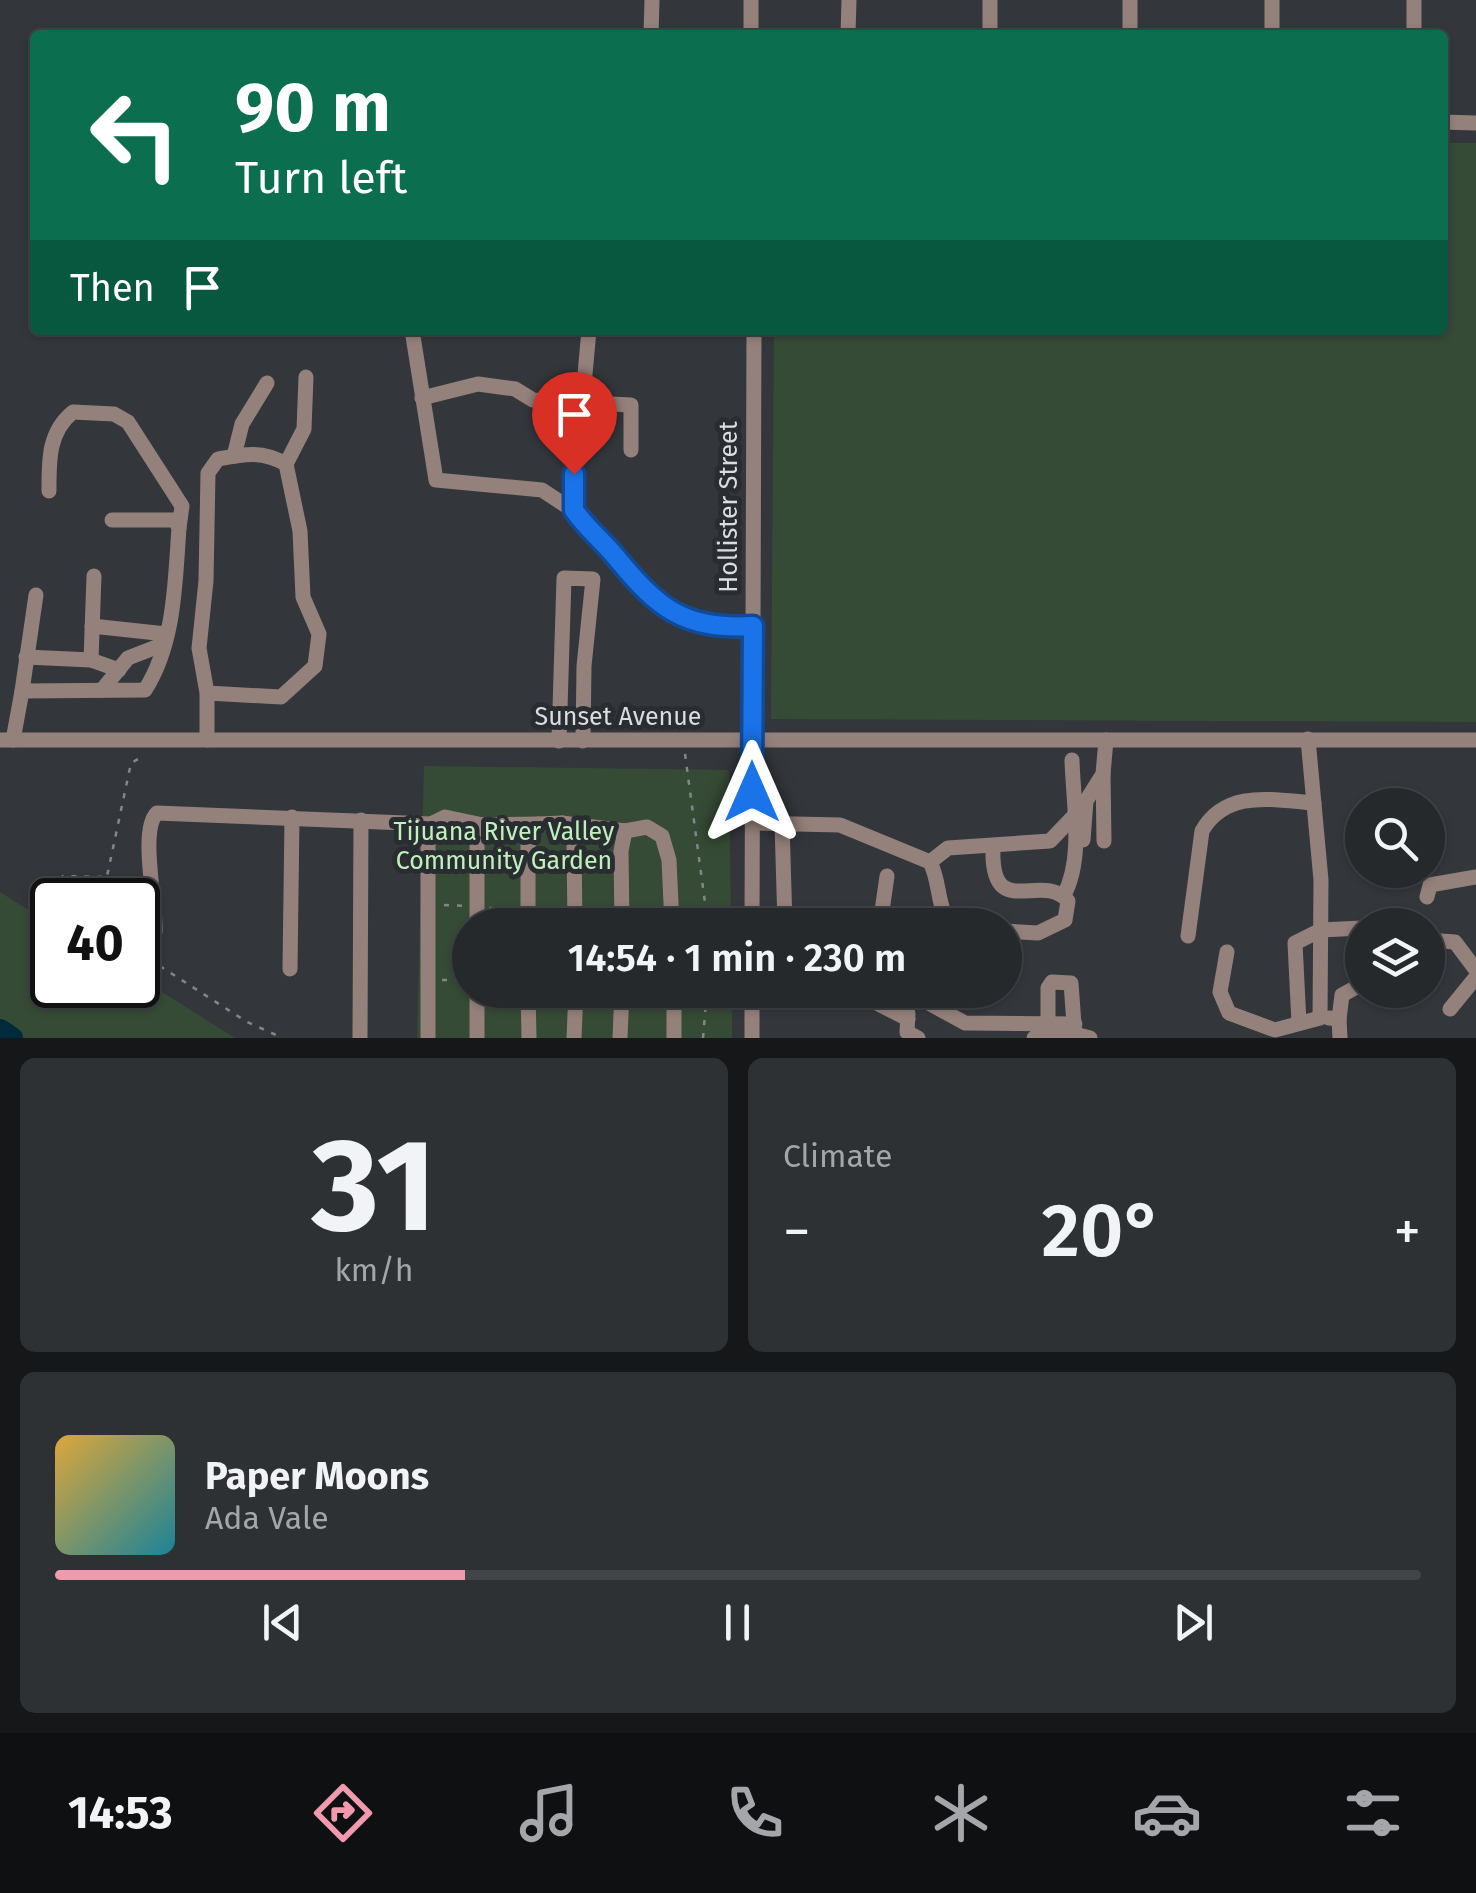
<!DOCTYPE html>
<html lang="en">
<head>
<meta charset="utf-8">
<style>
  body { margin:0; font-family:"Fira Sans",sans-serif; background:#2e3134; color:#f1f3f6; height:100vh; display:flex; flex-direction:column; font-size:38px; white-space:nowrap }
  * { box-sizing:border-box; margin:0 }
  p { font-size:32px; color:#a4a6a9 }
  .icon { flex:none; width:55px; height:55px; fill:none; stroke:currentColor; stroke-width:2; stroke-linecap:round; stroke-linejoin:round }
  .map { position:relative; height:1038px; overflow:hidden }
  .drawer { display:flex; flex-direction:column; gap:20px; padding:20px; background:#151718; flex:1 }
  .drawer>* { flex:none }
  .banner { position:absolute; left:30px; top:30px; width:1418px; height:305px; border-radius:10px; box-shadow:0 2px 8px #0004,0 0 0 2px #424548; background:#0b6e4f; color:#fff; overflow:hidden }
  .tools { position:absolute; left:1345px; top:788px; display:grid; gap:20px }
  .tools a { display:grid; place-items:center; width:100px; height:100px; border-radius:50%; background:#26292c; box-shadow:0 2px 8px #0004,0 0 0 2px #424548; font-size:50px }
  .speed { position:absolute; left:30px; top:878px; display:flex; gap:20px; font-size:50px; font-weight:700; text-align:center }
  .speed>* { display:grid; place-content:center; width:130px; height:130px; border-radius:50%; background:#26292c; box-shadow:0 2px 8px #0004,0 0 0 2px #424548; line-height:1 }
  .speed .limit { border:5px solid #111; border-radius:15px; background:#fff; color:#111 }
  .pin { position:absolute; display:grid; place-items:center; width:85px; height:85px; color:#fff; margin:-102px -42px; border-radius:50% 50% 50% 0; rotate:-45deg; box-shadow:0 0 10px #0007 }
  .pin .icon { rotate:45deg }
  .me { position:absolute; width:110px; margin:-55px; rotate:0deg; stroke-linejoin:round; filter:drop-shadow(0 0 8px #0008) }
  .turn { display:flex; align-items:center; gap:35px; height:210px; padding:0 40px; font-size:45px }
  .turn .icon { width:130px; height:130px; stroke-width:2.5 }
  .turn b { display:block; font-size:70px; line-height:85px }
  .then { display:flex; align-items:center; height:95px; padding:0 40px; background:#0003; gap:20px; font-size:38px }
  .big { font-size:75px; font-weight:600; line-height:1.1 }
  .drawer .card { flex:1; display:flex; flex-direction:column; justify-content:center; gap:15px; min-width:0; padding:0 35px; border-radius:15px; background:#2e3134 }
  .drawer .dial { align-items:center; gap:0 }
  .dial b { font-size:130px; line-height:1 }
  .song { display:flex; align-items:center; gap:30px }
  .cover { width:120px; height:120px; border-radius:15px; background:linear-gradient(135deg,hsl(40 70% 55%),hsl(190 70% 35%)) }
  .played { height:10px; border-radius:5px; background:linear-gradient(90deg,#f29aad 30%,#424548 30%) }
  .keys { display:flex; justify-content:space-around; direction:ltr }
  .heat { display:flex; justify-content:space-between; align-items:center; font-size:55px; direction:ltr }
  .drawer .tiles { flex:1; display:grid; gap:20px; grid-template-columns:1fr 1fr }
  .card:last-child { grid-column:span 2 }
  .trip { position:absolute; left:452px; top:908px; width:570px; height:100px; border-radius:50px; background:#26292c; box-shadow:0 2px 8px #0004,0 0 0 2px #424548; font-weight:600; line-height:100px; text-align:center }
  .tabs { display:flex; height:160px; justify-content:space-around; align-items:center; background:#0f1012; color:#a4a6a9 }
  .tabs .icon { width:70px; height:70px }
  .tabs .on { color:#f29aad }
  .tabs b { font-size:45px; color:#f1f3f6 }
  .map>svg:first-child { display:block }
  .green { fill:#364b35 }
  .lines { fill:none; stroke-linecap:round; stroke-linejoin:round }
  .river { stroke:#002b3d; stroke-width:22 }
  .path { stroke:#84878a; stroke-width:2.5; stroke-dasharray:5 8; stroke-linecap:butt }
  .minor { stroke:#95817b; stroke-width:15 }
  .route-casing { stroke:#114b97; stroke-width:25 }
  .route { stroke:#1a73e8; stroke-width:18 }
  .labels { text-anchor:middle; stroke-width:10; stroke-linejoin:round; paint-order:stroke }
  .street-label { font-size:25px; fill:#dadddf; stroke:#292d31 }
  .park-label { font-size:25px; fill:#bff1bc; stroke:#292d31 }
</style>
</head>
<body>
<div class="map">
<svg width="1476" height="1038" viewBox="0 0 1476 1038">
  <rect width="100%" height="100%" fill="#33373b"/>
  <g class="green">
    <polygon points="1443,143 1476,143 1476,722 771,719 774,330 1442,330"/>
    <polygon points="424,766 729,770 731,925 470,925 470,990 732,990 732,1038 417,1038"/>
    <polygon points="0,892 52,925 52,985 138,985 138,977 235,1038 0,1038"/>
  </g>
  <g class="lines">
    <polyline class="river" points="0,1030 12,1038"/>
    <g class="path">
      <polyline points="685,754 708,925"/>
      <polyline points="76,900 60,880 63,876 105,877"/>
      <polyline points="102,900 131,763 140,758"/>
      <polyline points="444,905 466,906"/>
      <polyline points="489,908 516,908"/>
      <polyline points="543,910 560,911"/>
      <polyline points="588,914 610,914"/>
      <polyline points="633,915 655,916"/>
      <polyline points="138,952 247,1022 283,1038"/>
      <polyline points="442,980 469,980"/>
      <polyline points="703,1038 707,990"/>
    </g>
    <g class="minor">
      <polyline points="751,0 751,35"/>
      <polyline points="990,0 990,35"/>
      <polyline points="1414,0 1414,35"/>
      <polyline points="651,35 652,0"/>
      <polyline points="848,35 849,0"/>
      <polyline points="1130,35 1130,0"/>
      <polyline points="1272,35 1272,0"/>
      <polyline points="1442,122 1476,123"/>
      <polyline points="412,330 436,480 542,490 574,511"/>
      <path d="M589,330l-6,66 -9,4v111c12,17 28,29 41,45 43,51 67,74 138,70"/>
      <polyline points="422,398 478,384 515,389 533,400 631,405 631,450"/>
      <polyline points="234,456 242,424 267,383"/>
      <polyline points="286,464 304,429 306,377"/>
      <path d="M49,491c0,-30 -1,-59 24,-79l41,2 14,8 54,84 -3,22"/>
      <polyline points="92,626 166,634"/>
      <polyline points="26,657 91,660 119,670"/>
      <polyline points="91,660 94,576"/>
      <polyline points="102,690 128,658 164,644"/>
      <polyline points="22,691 36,595"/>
      <polyline points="0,740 1476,740"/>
      <path d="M13,740l9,-49 123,-1c30,-47 30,-108 34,-162l-4,-8h-63"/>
      <path d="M207,740v-47l74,4 34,-31 4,-32 -16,-37 -3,-66 -14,-67c-24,-14 -42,-10 -68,-5l-10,14 -2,108 -7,67 8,45"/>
      <polyline points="559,741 564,578 593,579 584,666 583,741"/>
      <polyline points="1103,774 1104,841"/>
      <polyline points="562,823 625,831"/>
      <path d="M752,823l88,2 90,37c11,21 6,46 22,63"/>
      <polyline points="782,823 785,925"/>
      <polyline points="1083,840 1086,801 1103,774 1106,740"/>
      <path d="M993,846c-3,78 48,24 75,55l-3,19 -27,13 -33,-2"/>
      <polyline points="930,862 948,848 1050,841 1073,817"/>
      <path d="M1064,895c20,-37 9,-94 8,-135"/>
      <polyline points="1427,897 1430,885 1476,877"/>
      <polyline points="477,925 477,837 483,825 538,824"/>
      <polyline points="528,925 528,838 538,824 562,823 574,842 575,925"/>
      <polyline points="622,925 621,851 625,831 647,827 662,836 669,860 672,925"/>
      <polyline points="752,925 754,330"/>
      <polyline points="880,925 887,876"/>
      <path d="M155,932c2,-26 -16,-102 2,-119l274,11"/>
      <path d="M1188,936l14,-105c24,-42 71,-31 112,-28"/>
      <polyline points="1428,940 1455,942 1476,970"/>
      <polyline points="1227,952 1220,992 1229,1013 1275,1030 1320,1018 1321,880 1308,739"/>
      <polyline points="290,969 292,817"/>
      <polyline points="528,990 529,1038"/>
      <polyline points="674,990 674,1038"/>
      <polyline points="752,990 752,1038"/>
      <polyline points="851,990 908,1019"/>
      <polyline points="905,990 965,1023 1075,1024"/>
      <polyline points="1450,1009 1476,977"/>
      <polyline points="908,1013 907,1032 918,1038"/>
      <polyline points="1329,1018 1339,1019 1340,1038"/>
      <polyline points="1339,1019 1342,995 1362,984"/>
      <polyline points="1299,1023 1295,943 1321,930 1362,928"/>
      <polyline points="1048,1025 1048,988 1052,982 1071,983 1075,1038"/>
      <polyline points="360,1038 361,820"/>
      <polyline points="428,1038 428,834 431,824 445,817 483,825"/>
      <polyline points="477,1038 477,990"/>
      <polyline points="574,1038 576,990"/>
      <polyline points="620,1038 622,990"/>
      <polyline points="1034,1038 1075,1034 1090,1038"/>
    </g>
  </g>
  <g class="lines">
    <defs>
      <path id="route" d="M574,474v36c12,18 28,30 41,46 42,51 67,74 138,70l-1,166"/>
    </defs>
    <use href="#route" class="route-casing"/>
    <use href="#route" class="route"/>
  </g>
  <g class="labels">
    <g class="street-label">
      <text transform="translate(728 507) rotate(-90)" y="9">Hollister Street</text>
      <text x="618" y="725">Sunset Avenue</text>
    </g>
    <g class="park-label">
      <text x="504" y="840">Tijuana River Valley<tspan x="504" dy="29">Community Garden</tspan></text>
    </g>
  </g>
</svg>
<div class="tools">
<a><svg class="icon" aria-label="search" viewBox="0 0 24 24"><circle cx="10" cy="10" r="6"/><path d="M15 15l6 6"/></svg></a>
<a><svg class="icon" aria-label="layers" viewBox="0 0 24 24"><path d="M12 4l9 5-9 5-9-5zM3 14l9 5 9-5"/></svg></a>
</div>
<div class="speed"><div class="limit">40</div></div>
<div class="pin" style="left:574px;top:474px;background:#d93025"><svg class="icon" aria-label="arrive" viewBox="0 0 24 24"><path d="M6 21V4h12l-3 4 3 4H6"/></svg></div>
<svg class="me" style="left:752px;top:792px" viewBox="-20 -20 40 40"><path d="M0-17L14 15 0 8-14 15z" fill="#1a73e8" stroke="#fff" stroke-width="4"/></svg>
<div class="trip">14:54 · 1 min · 230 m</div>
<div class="banner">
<div class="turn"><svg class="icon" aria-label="left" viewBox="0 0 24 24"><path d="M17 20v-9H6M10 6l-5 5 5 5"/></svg><div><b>90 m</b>Turn left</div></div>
<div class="then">Then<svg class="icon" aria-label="arrive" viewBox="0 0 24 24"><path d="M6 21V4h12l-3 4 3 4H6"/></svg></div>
</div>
</div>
<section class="drawer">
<div class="tiles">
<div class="card dial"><b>31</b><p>km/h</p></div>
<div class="card"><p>Climate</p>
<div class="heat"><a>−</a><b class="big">20°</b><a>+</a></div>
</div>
<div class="card">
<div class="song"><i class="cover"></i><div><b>Paper Moons</b><p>Ada Vale</p></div></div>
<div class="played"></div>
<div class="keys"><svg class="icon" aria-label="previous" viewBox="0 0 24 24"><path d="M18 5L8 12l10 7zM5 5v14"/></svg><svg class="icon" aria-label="pause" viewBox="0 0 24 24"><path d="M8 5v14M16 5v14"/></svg><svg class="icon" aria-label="next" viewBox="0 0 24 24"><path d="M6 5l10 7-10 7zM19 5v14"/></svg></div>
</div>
</div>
</section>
<nav class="tabs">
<b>14:53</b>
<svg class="icon on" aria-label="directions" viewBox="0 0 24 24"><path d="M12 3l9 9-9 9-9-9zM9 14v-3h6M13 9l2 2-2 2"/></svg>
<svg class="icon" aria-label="music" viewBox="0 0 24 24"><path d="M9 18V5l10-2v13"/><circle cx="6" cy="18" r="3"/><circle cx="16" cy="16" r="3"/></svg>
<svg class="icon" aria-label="phone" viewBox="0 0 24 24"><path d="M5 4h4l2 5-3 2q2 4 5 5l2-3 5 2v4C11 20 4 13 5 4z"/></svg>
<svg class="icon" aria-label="climate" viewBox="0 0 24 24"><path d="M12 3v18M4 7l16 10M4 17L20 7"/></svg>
<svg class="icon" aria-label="car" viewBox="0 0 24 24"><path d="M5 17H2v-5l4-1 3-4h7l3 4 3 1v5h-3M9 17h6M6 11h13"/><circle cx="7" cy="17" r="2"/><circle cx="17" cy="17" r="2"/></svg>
<svg class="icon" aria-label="filters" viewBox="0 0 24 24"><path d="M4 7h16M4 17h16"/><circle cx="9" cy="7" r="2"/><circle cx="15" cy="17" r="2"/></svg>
</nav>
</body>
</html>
